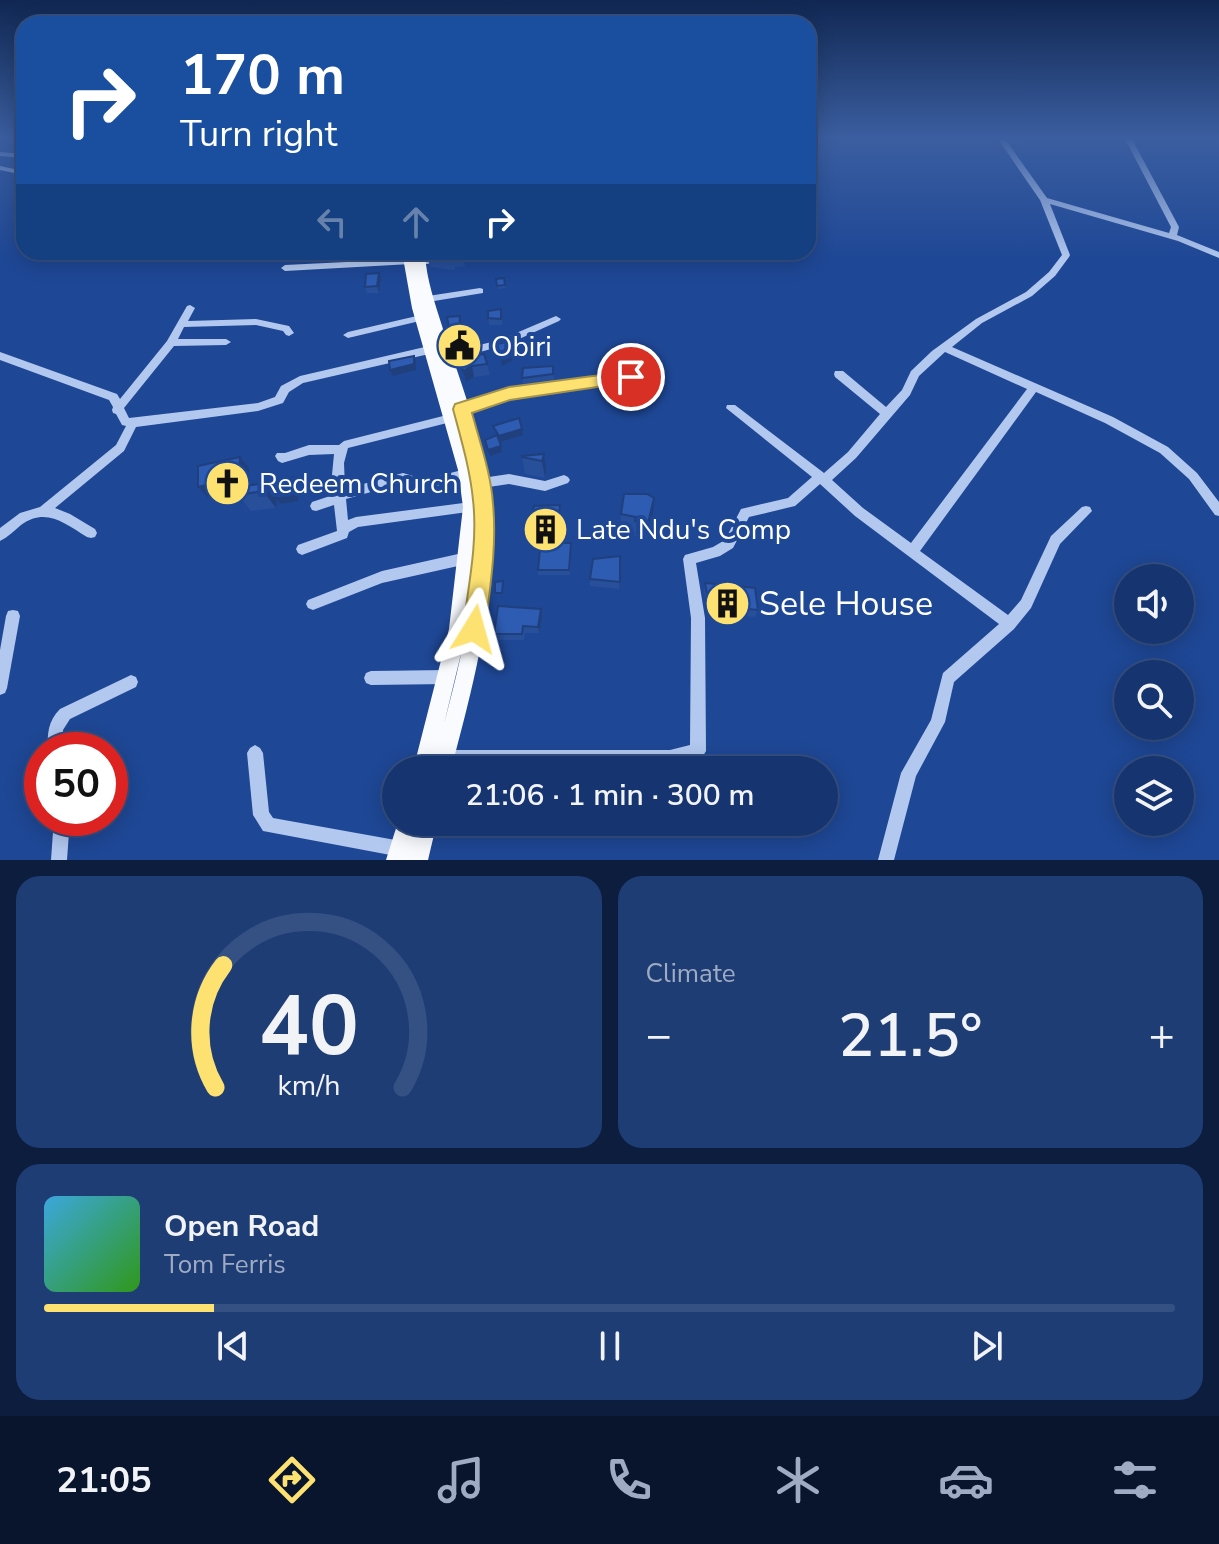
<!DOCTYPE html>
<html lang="en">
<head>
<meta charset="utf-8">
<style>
  body { margin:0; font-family:"Nunito Sans",sans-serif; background:#1f3d75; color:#f1f3f6; height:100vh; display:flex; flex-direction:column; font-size:30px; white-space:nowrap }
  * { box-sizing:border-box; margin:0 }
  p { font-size:26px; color:#9eabc3 }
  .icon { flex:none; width:44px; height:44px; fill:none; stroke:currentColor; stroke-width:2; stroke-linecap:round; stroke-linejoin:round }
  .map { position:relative; height:860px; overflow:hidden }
  .side { display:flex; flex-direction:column; gap:16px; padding:16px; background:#0c1d3e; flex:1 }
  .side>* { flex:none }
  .hud { position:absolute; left:16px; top:16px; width:800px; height:244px; border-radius:24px; box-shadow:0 4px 20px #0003,0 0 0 2px #355083; background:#1a4fa0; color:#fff; overflow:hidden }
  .controls { position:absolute; left:1114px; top:564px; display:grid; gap:16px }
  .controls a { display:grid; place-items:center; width:80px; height:80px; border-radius:50%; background:#163570; box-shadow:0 4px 20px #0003,0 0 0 2px #355083; font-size:40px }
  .speed { position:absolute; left:24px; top:732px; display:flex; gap:16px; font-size:40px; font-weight:700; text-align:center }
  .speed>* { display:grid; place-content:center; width:104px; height:104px; border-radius:50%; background:#163570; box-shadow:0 4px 20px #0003,0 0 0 2px #355083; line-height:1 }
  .speed .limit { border:12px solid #d22; background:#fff; color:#111 }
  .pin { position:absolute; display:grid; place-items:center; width:68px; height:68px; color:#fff; margin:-34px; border:4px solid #fff; border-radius:50%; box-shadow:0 2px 8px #0007 }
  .me { position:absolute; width:88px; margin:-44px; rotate:8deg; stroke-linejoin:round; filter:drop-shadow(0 0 6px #0008) }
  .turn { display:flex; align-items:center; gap:28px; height:168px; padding:0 32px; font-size:36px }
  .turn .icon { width:104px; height:104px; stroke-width:2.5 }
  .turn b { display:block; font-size:56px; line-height:68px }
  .lanes { display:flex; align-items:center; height:76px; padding:0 32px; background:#0003; justify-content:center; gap:40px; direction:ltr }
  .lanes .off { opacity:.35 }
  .big { font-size:60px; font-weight:600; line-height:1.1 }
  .side .card { flex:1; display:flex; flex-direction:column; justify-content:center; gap:12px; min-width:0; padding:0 28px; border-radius:24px; background:#1f3d75 }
  .side .dial { align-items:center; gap:0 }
  .dial svg { height:208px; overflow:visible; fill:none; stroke:#355083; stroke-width:7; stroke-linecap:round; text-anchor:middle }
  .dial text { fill:#f1f3f6; stroke:none }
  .song { display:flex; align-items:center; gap:24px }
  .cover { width:96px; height:96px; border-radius:12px; background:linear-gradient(135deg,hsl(200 70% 55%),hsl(110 70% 35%)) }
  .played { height:8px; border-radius:4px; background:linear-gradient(90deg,#fde272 15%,#355083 15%) }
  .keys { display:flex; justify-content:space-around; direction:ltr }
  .heat { display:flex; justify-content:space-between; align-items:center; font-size:44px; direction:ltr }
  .side .tiles { flex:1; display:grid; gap:16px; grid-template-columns:1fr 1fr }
  .card:last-child { grid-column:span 2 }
  .trip { position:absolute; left:382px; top:756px; width:456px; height:80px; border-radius:40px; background:#163570; box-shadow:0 4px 20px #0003,0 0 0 2px #355083; font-weight:600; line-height:80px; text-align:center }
  .menu { display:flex; height:128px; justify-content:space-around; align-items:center; background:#09152d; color:#9eabc3 }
  .menu .icon { width:56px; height:56px }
  .menu .current { color:#fde272 }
  .menu b { font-size:36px; color:#f1f3f6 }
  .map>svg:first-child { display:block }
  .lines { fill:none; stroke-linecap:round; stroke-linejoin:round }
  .minor { fill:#b2c8ef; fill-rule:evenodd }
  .major { fill:#fafbff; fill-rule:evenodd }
  .wall { fill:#284f9a }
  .shaded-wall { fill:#20407d }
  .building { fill:#2e5cb3; stroke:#20407d; stroke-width:2 }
  .route { fill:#fde272; stroke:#a4934a; stroke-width:2 }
  .labels { text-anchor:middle; stroke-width:8; stroke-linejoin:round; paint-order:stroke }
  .poi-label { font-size:28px; fill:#fff; stroke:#1e4795; text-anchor:start }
  .near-poi-label { font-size:34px; fill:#fff; stroke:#1e4795; text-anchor:start }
</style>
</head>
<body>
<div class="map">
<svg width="1219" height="860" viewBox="0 0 1219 860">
  <rect width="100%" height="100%" fill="#1e4795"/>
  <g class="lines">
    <g class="minor">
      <path d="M998,139h7l42,59 122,35 2,-6 -46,-88h7l47,88 -2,8 42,17v6l-41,-17 -128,-37 20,51 -1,2 -14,19 -23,20 -50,27 -30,24 161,70 55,30 29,26 22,29v14l-4,-1 -26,-36 -29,-26 -55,-30 -69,-31 -116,159 88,64 13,-15 30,-64 31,-29 4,-1 4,1 2,4 -32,33 -29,64 -17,21 -60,53 -9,40 -29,54 -22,84h-16l23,-87 30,-53 12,-47 56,-49 -144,-108 -35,-32 -25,22 -46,11 -16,31 -13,8 -24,7 9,55 1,133 -3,5 -33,10h-226l-5,-3 -3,-5 3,-5 5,-3h226l20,-5 1,-127 -8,-59 2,-4 28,-8 12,-7 16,-31 47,-11 24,-21 -86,-69 1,-3h8l89,68 24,-21 32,-38 -45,-37 -1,-3 1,-3h8l43,36 16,-17 9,-19 21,-20 44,-32 50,-27 23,-20 13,-17 -22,-55zM945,352l82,37 -116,154 -48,-35 -31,-28 24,-22 54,-63 9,-19z"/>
      <polygon points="0,152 24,154 24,158 0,156"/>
      <polygon points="0,166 24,171 24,175 0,170"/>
      <polygon points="474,252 498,252 494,255 419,265 415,262 419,259"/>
      <polygon points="408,259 411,260 411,264 285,271 281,268 285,265"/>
      <polygon points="480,288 483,289 483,293 428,302 423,299 428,296"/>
      <path d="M190,305l5,3 -7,13 68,-2 33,7 5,7 -5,3 -3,-1 -3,-4 -27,-6 -72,2 -6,12h48l5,3 -5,3 -52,1 -50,62 5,10 129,-15 17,-6 6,-11 19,-10 129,-30 5,4 -5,4 -126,29 -14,9 -6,11 -25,8 -122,16 -12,24 -69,57 15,6 25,15 2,4 -2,4 -4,1 -4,-1c-23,-14 -41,-30 -66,-12 -7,6 -13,12 -21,16v-13l20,-15 20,-6 76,-62 10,-19 -4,-1 -6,-11 -3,-1 -1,-3 1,-3 -4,-7 -109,-40v-8l117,42 3,5 47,-58 20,-35z"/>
      <polygon points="421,315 426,318 424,320 348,338 343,335 348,332"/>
      <polygon points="556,316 561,319 559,321 506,345 446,361 441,357 446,353 500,340"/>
      <polygon points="631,373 636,377 631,381 510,397 462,413 457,409 458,406 509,389"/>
      <polygon points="451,414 455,415 456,418 455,421 348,448 344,463 345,489 403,473 413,476 415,482 466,469 470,471 472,474 470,477 410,493 406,491 403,483 346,499 348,520 356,517 471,502 475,503 477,507 475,511 358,527 349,532 347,538 302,555 298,553 296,549 298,545 337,531 334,505 316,511 312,510 310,506 312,502 333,495 332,475 334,454 309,455 282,463 278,461 275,456 277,453 285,453 309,445 339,445 344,441"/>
      <polygon points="509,474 545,481 564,475 568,477 570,480 568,483 545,491 509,484 482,488 478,486 476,483 478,480 482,478"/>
      <polygon points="467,552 471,554 473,558 471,562 467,564 382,583 313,610 308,608 306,604 308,600 382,571"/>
      <polygon points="13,610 18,611 20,616 7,688 5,693 0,695 0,650 6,616 8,611"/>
      <polygon points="447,670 452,672 454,677 452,682 447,684 371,685 366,683 364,678 366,673 371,671"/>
      <path d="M131,675l5,2 2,5 -2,5 -66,32 -7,11 1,20h-16c-1,-16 0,-29 12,-41z"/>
      <polygon points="255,745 260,748 263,753 269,812 273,818 401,841 407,843 409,849 407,855 401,857 263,831 253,815 247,753 250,748"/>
      <polygon points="54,818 70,818 67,860 51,860"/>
    </g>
    <g class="major">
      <path d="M402,252h23c1,27 10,51 18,77 13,39 27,77 37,116 29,110 -1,218 -29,325h-38l36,-141 14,-122 -5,-37 -46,-162zM477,520c0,70 -15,137 -33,204l23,-95z"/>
      <polygon points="398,822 437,822 428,860 386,860"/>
    </g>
  </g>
  <g class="wall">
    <polygon points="426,252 462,252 465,266 455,267 455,270 430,267"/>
    <polygon points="379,273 381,279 379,293 367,293 365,287"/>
    <polygon points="504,278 506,288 498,289 496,279"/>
    <polygon points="502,316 502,325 489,325 488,318"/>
    <polygon points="457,349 487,364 490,375 474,377 466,382"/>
    <polygon points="553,366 554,380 523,384 522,378"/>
    <polygon points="544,454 546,470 545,478 525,474 522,456"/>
    <polygon points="249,468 248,485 265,483 277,498 295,477 299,482 298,501 281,504 277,499 276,508 251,511 238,495 238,491 208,498 198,487"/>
    <polygon points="560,505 557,543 571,543 570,575 538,575 538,570 541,537 529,538 528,532"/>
    <polygon points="621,514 653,514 647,538 634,536 635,532 620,530"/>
    <polygon points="620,556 619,589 590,586 590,579"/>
    <polygon points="705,583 758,610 755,617 707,612 704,591"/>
    <polygon points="541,609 542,616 539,633 525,633 524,640 496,640 494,634"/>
  </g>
  <g class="shaded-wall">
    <polygon points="379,273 381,279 379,293 377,286"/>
    <polygon points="460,316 462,325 462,336 464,335 466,345 454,348 451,338 459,332"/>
    <polygon points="522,349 523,355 502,366 501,359"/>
    <polygon points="414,356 416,362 416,370 393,376 390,370"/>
    <polygon points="472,366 474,377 466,382 463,371"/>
    <polygon points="522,429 523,435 500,442 499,436"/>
    <polygon points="501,446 502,452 490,456 488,450"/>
    <polygon points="544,454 546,470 545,478 542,461"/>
    <polygon points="240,457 249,468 248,488 208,498 198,487"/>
    <polygon points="295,477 299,482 298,501 281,504 277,499 276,508 263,491 265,483 277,498"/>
    <polygon points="654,498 653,514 647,538 648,523"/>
    <polygon points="541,609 542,616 539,633 538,627"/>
  </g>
  <g class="building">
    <polygon points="379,273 377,286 365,287 366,274"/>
    <polygon points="504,278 505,285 497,286 496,279"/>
    <polygon points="501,309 501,319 488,318 488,311"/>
    <polygon points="460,316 459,332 463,331 464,335 451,338 447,317"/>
    <polygon points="516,339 522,349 501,359 494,345"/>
    <polygon points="470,346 473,356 484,354 487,364 472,366 463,371 457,349"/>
    <polygon points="414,356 414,364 390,370 389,361"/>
    <polygon points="553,366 553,374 522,378 523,368"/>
    <polygon points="519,418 522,429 499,436 493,426"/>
    <polygon points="497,435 501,446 488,450 485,440"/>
    <polygon points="544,454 542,461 522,457 522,456"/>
    <polygon points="240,457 239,477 198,487 198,466"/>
    <polygon points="295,477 294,495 277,498 277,480"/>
    <polygon points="265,483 263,491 238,495 239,487"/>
    <polygon points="624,494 647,494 654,498 648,523 635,521 636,517 621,514"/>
    <polygon points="560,505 556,543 571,543 569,570 538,570 542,531 528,532 534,506"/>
    <polygon points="620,556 620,582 590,579 593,559"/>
    <polygon points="503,581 502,593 495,593 495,582"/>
    <polygon points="705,583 755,588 758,610 709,605"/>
    <polygon points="498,606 541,609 538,627 523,626 522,634 494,634"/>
  </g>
  <linearGradient id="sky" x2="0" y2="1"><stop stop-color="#102752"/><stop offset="0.53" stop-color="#3b5ea0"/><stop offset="1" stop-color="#3b5ea0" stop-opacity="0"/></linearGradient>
  <rect width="1219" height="260" fill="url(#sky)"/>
  <path class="route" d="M631,371l9,6 -3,4 -127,19 -38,13c8,30 19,60 21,91 4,42 -3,84 -8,125l-3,8 -8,3 -8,-3 -3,-8c5,-42 15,-86 10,-129 -3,-31 -12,-61 -20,-91l2,-5 54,-17z"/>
  <defs>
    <symbol id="civic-disc" viewBox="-11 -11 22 22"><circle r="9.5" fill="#fde272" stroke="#1e4795"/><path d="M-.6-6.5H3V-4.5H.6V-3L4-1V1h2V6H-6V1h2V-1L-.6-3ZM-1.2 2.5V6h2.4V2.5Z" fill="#111"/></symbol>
    <symbol id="church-disc" viewBox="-11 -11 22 22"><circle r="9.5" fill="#fde272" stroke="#1e4795"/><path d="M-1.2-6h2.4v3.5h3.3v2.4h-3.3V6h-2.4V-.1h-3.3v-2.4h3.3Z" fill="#111"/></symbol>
    <symbol id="building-disc" viewBox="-11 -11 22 22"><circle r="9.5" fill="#fde272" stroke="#1e4795"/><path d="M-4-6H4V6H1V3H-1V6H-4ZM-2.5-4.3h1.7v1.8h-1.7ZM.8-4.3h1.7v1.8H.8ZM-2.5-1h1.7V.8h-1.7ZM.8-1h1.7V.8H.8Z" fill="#111"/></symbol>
  </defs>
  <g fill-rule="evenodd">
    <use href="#civic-disc" x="434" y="320" width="51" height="51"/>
    <use href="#church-disc" x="202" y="458" width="51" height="51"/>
    <use href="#building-disc" x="520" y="504" width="51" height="51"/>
    <use href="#building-disc" x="702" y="578" width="51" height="51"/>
  </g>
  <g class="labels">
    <g class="poi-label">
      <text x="491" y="356">Obiri</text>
      <text x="259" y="493">Redeem Church</text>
      <text x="576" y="539">Late Ndu's Comp</text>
    </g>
    <g class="near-poi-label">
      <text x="759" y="615">Sele House</text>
    </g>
  </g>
</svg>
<div class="controls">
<a><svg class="icon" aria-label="sound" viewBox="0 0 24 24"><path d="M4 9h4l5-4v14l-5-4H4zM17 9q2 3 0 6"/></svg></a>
<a><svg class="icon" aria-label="search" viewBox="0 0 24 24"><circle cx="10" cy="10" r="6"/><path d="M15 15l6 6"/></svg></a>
<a><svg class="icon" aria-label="layers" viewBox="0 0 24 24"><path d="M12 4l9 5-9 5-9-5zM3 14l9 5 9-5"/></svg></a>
</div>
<div class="speed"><div class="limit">50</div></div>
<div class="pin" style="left:631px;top:377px;background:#d93025"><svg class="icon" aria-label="arrive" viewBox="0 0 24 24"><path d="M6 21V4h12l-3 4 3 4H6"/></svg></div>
<svg class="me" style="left:474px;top:629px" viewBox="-20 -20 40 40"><path d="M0-17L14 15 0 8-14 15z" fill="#fde272" stroke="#fff" stroke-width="4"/></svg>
<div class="trip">21:06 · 1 min · 300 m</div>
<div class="hud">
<div class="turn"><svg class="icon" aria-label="right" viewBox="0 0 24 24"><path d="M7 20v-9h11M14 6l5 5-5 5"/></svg><div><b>170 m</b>Turn right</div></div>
<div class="lanes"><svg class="icon off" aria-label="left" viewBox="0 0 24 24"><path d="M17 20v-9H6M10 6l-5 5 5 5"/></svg><svg class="icon off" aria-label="ahead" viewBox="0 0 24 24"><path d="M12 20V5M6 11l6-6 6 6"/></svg><svg class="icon" aria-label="right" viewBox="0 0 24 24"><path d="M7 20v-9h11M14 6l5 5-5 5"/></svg></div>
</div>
</div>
<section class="side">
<div class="tiles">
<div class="card dial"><svg viewBox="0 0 100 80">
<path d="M14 69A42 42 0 1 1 86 69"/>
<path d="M14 69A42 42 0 0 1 17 22" stroke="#fde272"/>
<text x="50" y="56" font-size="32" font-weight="700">40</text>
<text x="50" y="72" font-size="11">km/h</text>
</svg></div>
<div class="card"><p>Climate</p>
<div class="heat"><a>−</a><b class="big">21.5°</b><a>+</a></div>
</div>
<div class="card">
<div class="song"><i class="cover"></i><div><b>Open Road</b><p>Tom Ferris</p></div></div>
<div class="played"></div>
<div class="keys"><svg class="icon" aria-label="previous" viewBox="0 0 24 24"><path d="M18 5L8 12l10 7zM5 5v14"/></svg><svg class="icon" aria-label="pause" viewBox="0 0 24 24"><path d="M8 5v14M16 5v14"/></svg><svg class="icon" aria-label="next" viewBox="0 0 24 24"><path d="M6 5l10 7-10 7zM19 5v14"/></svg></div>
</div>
</div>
</section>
<nav class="menu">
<b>21:05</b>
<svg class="icon current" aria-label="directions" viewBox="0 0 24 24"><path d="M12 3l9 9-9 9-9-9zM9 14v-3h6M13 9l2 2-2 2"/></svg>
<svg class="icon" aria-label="music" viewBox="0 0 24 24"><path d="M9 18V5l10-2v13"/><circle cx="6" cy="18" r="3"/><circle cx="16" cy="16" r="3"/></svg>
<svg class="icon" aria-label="phone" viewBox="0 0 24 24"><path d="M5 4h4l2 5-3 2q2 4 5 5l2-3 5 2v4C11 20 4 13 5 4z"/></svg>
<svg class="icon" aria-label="climate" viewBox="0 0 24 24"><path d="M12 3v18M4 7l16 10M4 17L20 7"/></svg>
<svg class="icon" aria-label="car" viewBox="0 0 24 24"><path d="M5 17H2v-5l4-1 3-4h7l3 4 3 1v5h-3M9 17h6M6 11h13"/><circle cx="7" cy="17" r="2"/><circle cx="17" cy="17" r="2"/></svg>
<svg class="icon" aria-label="filters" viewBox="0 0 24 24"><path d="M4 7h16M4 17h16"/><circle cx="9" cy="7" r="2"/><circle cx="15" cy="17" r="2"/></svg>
</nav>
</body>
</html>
